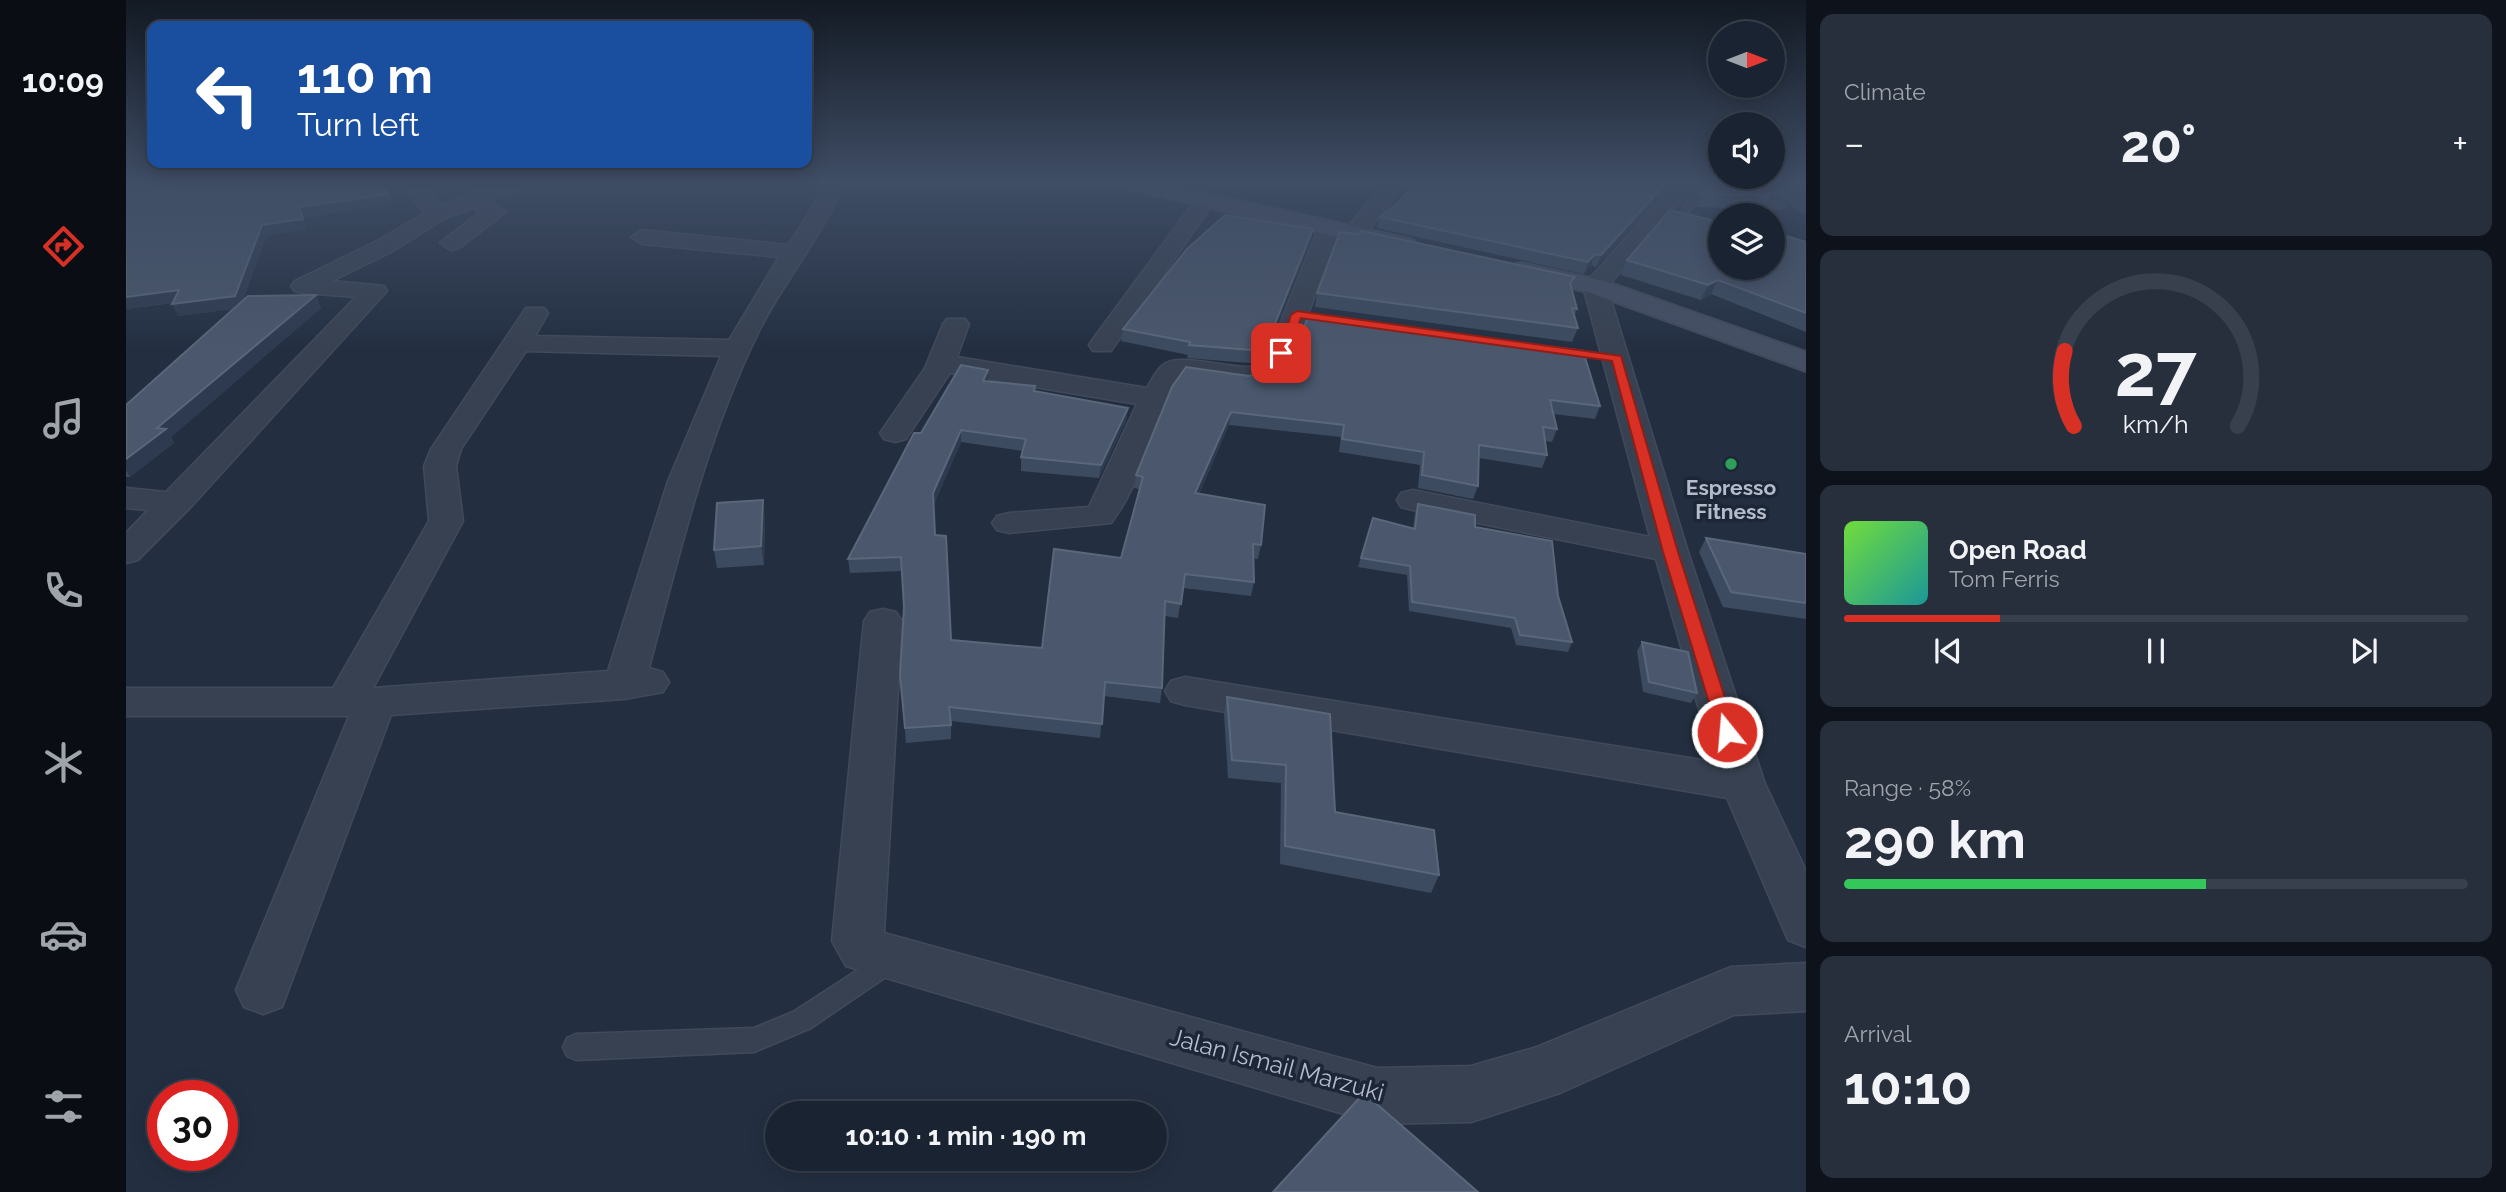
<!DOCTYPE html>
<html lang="en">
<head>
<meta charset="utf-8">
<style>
  body { margin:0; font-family:Raleway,sans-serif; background:#272f3d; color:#f1f3f6; height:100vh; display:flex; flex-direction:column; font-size:26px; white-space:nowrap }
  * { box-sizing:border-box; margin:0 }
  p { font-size:23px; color:#9fa4ab }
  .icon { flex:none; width:38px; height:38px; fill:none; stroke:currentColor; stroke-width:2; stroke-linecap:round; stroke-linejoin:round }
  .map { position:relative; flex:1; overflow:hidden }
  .drawer { display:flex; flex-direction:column; gap:14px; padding:14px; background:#0e131b; width:700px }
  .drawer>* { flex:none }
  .guide { position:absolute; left:21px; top:21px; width:665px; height:147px; border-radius:14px; box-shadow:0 4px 18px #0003,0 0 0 2px #38404d; background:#1a4fa0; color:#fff; overflow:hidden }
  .needle { width:46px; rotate:90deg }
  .tools { position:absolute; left:1582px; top:21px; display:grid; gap:14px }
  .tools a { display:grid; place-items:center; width:77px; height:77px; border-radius:50%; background:#1a2331; box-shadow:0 4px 18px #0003,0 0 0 2px #38404d; font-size:35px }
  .speed { position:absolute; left:21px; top:1080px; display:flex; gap:14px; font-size:35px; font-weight:700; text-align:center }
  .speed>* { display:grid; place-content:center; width:91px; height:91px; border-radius:50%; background:#1a2331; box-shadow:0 4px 18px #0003,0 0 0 2px #38404d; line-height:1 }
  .speed .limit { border:10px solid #d22; background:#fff; color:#111 }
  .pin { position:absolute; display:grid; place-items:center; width:60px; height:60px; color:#fff; margin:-30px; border-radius:14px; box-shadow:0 4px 10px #0006 }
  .me { position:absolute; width:77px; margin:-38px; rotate:343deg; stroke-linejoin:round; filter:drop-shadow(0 0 5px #0008) }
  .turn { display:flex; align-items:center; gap:24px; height:147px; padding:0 35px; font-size:32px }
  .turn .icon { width:91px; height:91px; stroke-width:2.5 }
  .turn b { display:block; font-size:49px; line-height:60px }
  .big { font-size:52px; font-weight:700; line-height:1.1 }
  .drawer .card { flex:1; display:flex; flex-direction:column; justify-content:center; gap:10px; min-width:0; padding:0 24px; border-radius:14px; background:#272f3d }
  .drawer .dial { align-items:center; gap:0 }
  .dial svg { height:182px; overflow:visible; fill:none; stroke:#38404d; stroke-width:7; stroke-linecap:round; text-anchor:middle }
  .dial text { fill:#f1f3f6; stroke:none }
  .song { display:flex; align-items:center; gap:21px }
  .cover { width:84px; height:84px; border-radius:10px; background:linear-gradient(135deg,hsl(100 70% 55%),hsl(180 70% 35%)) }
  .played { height:7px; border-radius:4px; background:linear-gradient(90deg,#d93025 25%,#38404d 25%) }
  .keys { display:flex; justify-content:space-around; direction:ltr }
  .heat { display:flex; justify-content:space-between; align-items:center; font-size:38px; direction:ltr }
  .charge { height:10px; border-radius:5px; background:linear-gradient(90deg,#34c759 58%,#38404d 0) }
  .trip { position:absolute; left:639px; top:1101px; width:402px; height:70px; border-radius:35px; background:#1a2331; box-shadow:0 4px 18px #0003,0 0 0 2px #38404d; font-weight:700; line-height:70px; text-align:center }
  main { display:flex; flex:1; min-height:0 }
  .tab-bar { display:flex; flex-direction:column; width:126px; justify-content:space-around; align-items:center; background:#0a0e14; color:#9fa4ab }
  .tab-bar .icon { width:49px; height:49px }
  .tab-bar .selected { color:#d93025 }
  .tab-bar b { font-size:32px; color:#f1f3f6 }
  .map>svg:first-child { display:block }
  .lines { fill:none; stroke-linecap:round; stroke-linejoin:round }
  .lane-casing { stroke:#414a5a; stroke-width:3 }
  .street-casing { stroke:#414a5a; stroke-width:3 }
  .secondary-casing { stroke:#414a5a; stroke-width:4 }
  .lane { fill:#374151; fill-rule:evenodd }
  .street { fill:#374151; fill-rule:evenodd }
  .secondary { fill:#454f64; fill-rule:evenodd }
  .wall { fill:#3d4b60 }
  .shaded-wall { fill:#2d3a4f }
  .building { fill:#4a576c; stroke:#5a677a; stroke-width:2 }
  .route { fill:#d93025; stroke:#8d1f18; stroke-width:2 }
  .leisure-dot { fill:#2e9e5b; stroke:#1c2636; stroke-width:2.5 }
  .labels { text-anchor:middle; stroke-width:7; stroke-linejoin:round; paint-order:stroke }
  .poi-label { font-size:21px; font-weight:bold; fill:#b4bccb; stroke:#1c2636 }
  .near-street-label { font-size:24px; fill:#b4bccb; stroke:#1c2636 }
</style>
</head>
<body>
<main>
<nav class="tab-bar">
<b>10:09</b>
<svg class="icon selected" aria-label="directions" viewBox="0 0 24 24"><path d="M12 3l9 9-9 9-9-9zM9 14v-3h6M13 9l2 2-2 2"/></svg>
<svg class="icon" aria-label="music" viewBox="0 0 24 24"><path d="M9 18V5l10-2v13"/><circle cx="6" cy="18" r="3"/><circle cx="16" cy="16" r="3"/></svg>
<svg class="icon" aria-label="phone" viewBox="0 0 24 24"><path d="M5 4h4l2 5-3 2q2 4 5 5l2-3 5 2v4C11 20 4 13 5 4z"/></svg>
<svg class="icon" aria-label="climate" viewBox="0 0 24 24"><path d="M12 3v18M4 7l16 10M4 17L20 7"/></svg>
<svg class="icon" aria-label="car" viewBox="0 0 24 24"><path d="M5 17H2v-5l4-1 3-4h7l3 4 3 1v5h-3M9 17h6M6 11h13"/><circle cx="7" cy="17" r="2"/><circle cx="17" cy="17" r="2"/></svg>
<svg class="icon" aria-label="filters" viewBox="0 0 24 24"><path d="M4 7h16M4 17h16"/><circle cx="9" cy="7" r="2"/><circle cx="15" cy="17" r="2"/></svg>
</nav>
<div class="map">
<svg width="1680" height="1192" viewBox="0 0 1680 1192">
  <rect width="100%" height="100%" fill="#232f41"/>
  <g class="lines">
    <defs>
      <g id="lane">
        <polygon points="1579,191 1654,203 1659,206 1654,209 1580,197 1570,202 1556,224 1548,224 1547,222 1563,198"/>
        <polygon points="764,949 773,952 776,960 773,968 685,1028 628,1052 450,1060 441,1056 437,1047 441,1038 450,1034 628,1028 667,1012"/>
      </g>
      <g id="street">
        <polygon points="273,182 294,182 316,205 379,182 408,182 365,201 379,211 376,215 333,248 325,250 314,243 354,212 347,208 319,218 267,251 206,281 258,286 261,291 62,510 12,560 0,563 0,533 22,510 0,508 0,488 40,492 230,297 177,293 169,291 165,286 169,281 251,241 299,213"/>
        <path d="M696,182h20l-2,10c-22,51 -59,93 -83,143 -51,105 -78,220 -108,333l14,4 6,10 -6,10 -39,7 -233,16 -109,292 -19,7 -19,-7 -8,-17 113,-274h-223v-28h207l96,-167 -5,-55 7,-17 95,-141h18l4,5 -13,23 194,4 50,-83 -137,-13 -11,-7 11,-7 146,15 26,-40zM400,351l195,5 -53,125 -60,190 -235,17 90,-167 -7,-55 5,-17z"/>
        <polygon points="1259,182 1280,182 1236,239 1220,239 1217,234 1220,229"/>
        <polygon points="1550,182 1571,182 1481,287 1562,552 1639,784 1680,871 1680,947 1662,940 1601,798 1059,705 1045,701 1039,691 1045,681 1059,677 1588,762 1530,559 1287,510 1275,507 1271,500 1275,493 1287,490 1524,537 1457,286"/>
        <path d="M1584,182c30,0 72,-7 96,13v17c-11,-2 -14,-12 -23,-16 -20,-9 -57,3 -73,-14z"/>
        <polygon points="1078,196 1088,202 985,351 967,351 963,345 967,339 1071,198"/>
        <path d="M1203,223l11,6 -56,149 -37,8 -64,-10c-30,45 -39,104 -72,147l-102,10 -12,-3 -5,-7 5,-7 12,-3 80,-6 48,-103 -187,-31 -44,66 -11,3 -11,-3 -4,-6 45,-65 18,-44 4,-5h18l4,5 -12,33 190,31c4,-7 9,-18 16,-23 17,-14 73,7 100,1l55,-137z"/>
        <polygon points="757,609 770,612 776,621 758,933 1251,1068 1345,1066 1411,1047 1605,967 1680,963 1680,1011 1608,1015 1434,1093 1345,1122 1251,1124 720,966 706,941 738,621 744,612"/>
      </g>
      <g id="secondary">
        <polygon points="988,182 1028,182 1279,238 1287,240 1291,245 1287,250 1279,252 998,188"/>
        <polygon points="1396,263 1478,281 1680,352 1680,371 1462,292 1387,275 1384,270 1387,265"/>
      </g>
    </defs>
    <use href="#lane" class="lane-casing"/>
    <use href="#street" class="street-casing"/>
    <use href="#secondary" class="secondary-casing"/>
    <use href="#lane" class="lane"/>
    <use href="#street" class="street"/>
    <use href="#secondary" class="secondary"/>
  </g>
  <g class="wall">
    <polygon points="0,182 263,194 267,204 177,218 181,229 140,236 117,300 190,295 195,308 45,437 48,443 4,477 0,477 0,405 107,309 52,316 47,303 0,309"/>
    <polygon points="1547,182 1525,206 1523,206 1522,210 1470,267 1465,265 1458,274 1251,228 1254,217 1273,202"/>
    <polygon points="1569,182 1596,182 1594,188 1644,196 1638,209 1570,207 1575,194 1582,189 1578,189 1563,195"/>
    <polygon points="1655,182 1680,182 1680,192"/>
    <polygon points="1187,229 1185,240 1135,364 1061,358 1062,355 995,341 997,329"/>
    <polygon points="1680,242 1680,332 1585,294 1575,300 1495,275 1501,260"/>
    <polygon points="1445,288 1451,309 1448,317 1452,328 1446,342 1189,307 1191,293"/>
    <polygon points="1161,368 1474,406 1469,419 1428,414 1431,429 1426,442 1419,441 1421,455 1416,468 1353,458 1352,486 1347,499 1292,488 1294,465 1213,452 1215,437 1103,425 1073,494 1135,545 1132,559 1127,558 1128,582 1125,596 1057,588 1052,618 1039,616 1036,688 1034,703 978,696 974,738 825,721 825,739 780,743 774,675 778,609 776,571 724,573 722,559 795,433 862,381 909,386 909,391 1002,408 1000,421 973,478 895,471 895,457 897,451 835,442 807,506 809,535 825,640 916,648 995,558 1013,489 1008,488 1010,475 1123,376"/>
    <polygon points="1292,504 1349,527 1432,596 1446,642 1442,652 1390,645 1385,628 1283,611 1281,575 1232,567 1247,518 1287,529 1289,513"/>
    <polygon points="639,518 638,565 591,568 588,550"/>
    <polygon points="1580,538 1680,554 1680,619 1597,607 1573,552"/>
    <polygon points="1516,642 1571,693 1565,703 1517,692 1511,651"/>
    <polygon points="1101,697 1209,812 1313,875 1305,893 1154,864 1155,783 1102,778 1098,714"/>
  </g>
  <g class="shaded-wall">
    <polygon points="1541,182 1547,182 1525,206 1529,196"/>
    <polygon points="1572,182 1581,182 1578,189 1563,195 1568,184"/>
    <polygon points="263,194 267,204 177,218 181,229 140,236 114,308 52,316 46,304 136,225 173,207"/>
    <polygon points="1526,199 1522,210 1470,267 1475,255"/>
    <polygon points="1187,229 1185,240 1135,364 1138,351"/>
    <polygon points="1469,254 1465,265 1458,274 1462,262"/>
    <polygon points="1592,280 1585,294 1575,300 1582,285"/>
    <polygon points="53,290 58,301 0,309 0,297"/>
    <polygon points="190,295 195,308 45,437 48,443 4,477 0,470 0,459 31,428"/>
    <polygon points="862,370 862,382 857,381"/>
    <polygon points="1002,408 1000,421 973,478 975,465"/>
    <polygon points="1105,412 1103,425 1067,507 1069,493"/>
    <polygon points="835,430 835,442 807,507 807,493"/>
    <polygon points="637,500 639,518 638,565 635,546"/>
  </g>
  <g class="building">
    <polygon points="0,182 254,182 263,194 173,207 177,219 136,225 109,296 46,304 53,290 0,297"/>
    <polygon points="1290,182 1541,182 1529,196 1523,195 1526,199 1475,255 1469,254 1462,262 1254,217 1273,202"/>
    <polygon points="1586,186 1644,196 1575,194"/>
    <polygon points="1544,210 1594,222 1594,268 1647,268 1647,232 1680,242 1680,313 1592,280 1582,285 1501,260"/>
    <polygon points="1099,215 1187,229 1138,351 1063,345 1064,342 997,329 1061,249"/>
    <polygon points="1236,231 1449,277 1444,283 1451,309 1446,308 1452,328 1191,293 1214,232 1232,234"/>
    <polygon points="190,295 31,428 40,429 0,459 0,405 122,296"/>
    <polygon points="1183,315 1457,351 1474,406 1424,400 1431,429 1417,427 1421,455 1353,445 1352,486 1296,475 1298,452 1216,439 1218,425 1105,412 1069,493 1139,505 1135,545 1127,544 1128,582 1059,574 1055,604 1039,601 1036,688 979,682 976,724 823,707 825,725 779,728 774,675 778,607 775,557 722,559 788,433 795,433 835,365 862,370 857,381 909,386 908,391 1002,408 975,465 895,457 900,439 835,430 807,493 809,535 820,536 825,640 916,648 928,549 995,558 1017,477 1010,475 1046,387 1060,367 1123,376 1161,368"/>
    <polygon points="637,500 635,546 588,550 591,503"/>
    <polygon points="1292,504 1349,515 1349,527 1426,541 1432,596 1446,642 1394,635 1389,618 1286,602 1284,566 1235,558 1247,518 1289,529"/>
    <polygon points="1580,538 1680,554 1680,603 1605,592"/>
    <polygon points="1516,642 1562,652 1571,693 1523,682"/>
    <polygon points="1101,697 1204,714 1209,812 1308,830 1313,875 1159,846 1160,765 1106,760"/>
    <polygon points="1238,1093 1352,1192 1147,1192"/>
  </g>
  <linearGradient id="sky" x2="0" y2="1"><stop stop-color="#131a24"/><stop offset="0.52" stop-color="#3f4d65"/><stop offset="1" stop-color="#3f4d65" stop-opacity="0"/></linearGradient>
  <rect width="1680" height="349" fill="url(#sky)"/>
  <polygon class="route" points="1171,311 1495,356 1552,552 1610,732 1607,737 1594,737 1592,732 1537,552 1486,361 1175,318 1161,353 1151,356 1165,315"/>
  <circle class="leisure-dot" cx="1605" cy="464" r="7"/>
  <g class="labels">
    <g class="poi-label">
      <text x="1605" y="495">Espresso<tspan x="1605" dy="24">Fitness</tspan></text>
    </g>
    <g class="near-street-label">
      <text transform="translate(1151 1065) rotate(15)" y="8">Jalan Ismail Marzuki</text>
    </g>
  </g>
</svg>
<div class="tools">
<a><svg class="needle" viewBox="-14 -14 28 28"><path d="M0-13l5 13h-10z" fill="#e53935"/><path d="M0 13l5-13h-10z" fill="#9fa4ab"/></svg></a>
<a><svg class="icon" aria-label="sound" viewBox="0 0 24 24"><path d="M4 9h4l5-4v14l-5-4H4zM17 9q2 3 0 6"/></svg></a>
<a><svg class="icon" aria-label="layers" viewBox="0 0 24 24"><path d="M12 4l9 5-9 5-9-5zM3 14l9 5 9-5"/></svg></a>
</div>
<div class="speed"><div class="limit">30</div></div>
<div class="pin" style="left:1155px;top:353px;background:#d93025"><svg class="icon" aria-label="arrive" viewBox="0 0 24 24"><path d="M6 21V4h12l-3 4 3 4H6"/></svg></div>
<svg class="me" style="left:1601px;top:732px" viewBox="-20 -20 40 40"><circle r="17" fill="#d93025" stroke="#fff" stroke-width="3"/><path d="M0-11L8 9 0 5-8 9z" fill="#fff"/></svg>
<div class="trip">10:10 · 1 min · 190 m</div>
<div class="guide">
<div class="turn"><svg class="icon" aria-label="left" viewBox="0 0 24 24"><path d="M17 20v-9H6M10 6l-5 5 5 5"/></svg><div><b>110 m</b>Turn left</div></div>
</div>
</div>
<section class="drawer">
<div class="card"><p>Climate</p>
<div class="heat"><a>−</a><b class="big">20°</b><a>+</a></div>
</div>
<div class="card dial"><svg viewBox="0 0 100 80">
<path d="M14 69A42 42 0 1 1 86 69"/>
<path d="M14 69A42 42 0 0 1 10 36" stroke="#d93025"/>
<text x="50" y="56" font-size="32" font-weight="700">27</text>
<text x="50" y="72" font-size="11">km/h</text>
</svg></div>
<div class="card">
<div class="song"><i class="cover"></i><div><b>Open Road</b><p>Tom Ferris</p></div></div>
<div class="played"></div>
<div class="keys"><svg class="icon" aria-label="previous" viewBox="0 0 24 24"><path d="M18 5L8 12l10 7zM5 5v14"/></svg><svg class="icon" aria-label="pause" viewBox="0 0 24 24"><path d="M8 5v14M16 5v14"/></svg><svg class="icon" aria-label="next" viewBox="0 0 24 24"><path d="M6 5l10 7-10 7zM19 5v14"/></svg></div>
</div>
<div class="card"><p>Range · 58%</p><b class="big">290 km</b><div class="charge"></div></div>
<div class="card"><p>Arrival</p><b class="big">10:10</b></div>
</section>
</main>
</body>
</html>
